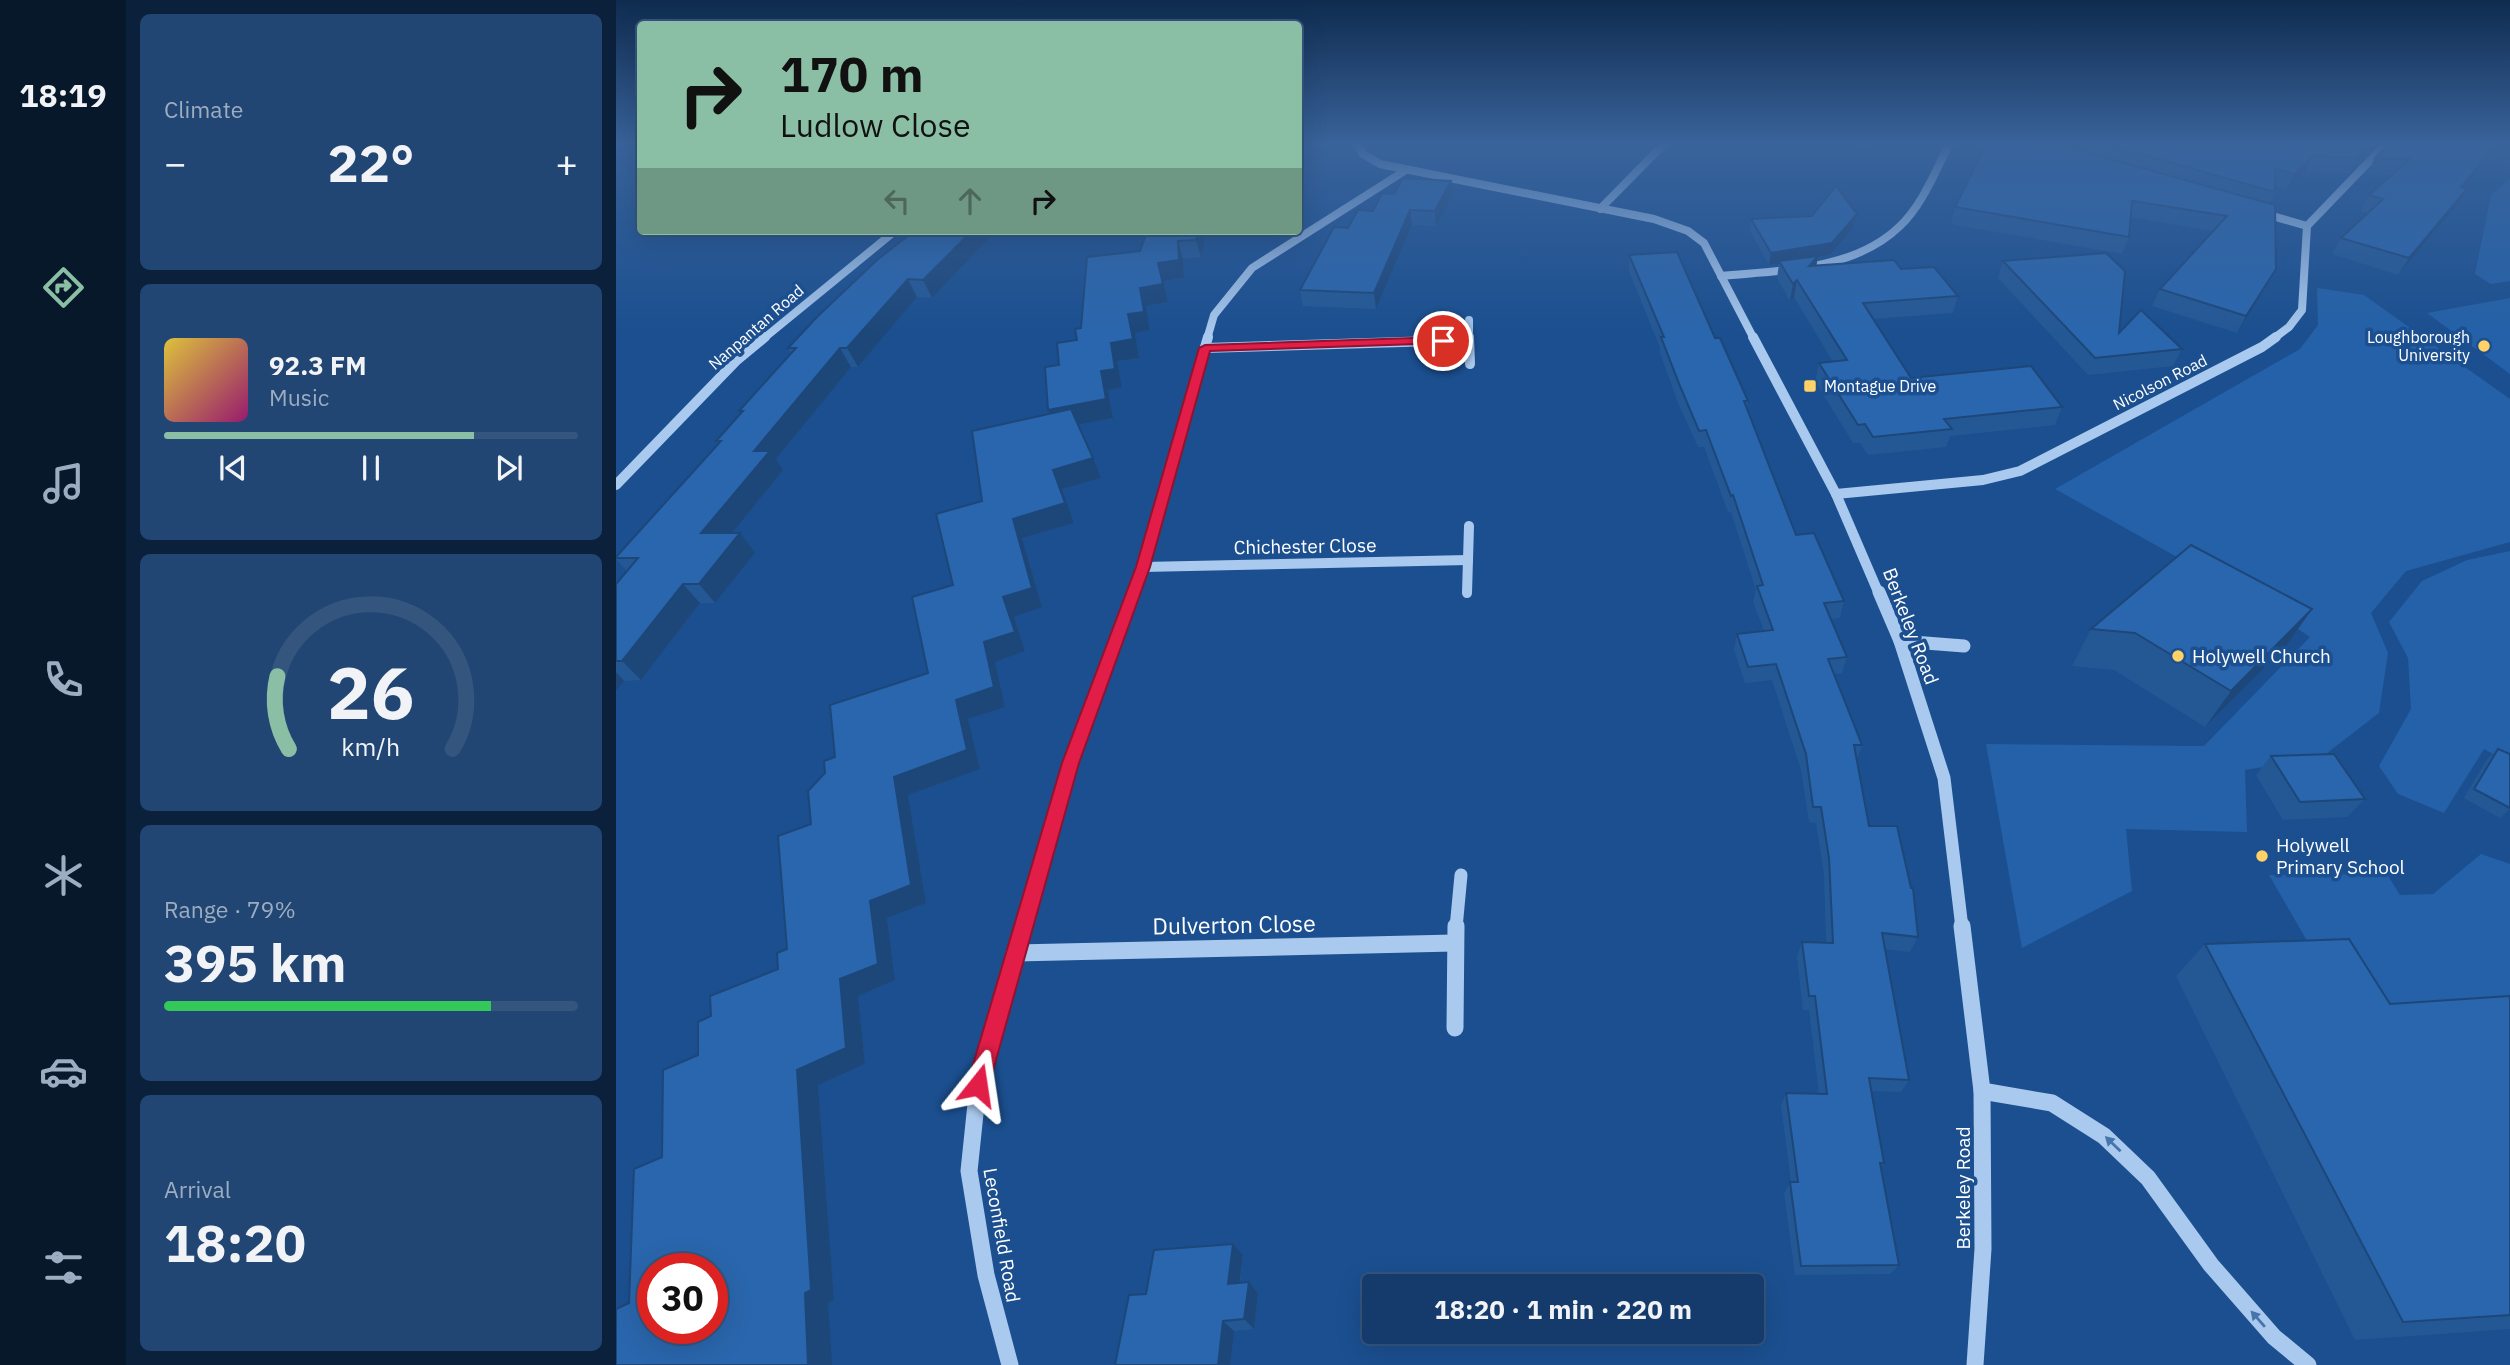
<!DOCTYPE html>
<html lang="en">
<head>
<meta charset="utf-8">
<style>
  body { margin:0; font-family:"IBM Plex Sans",sans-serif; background:#214673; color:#f1f3f6; height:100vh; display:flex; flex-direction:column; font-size:26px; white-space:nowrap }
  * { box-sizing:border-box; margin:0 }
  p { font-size:23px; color:#9dadc1 }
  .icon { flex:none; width:38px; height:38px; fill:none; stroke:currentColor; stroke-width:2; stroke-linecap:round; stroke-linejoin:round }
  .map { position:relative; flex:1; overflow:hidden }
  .drawer { display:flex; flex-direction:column; gap:14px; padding:14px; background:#0b203b; width:490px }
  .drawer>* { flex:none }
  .banner { position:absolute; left:21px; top:21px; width:665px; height:214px; border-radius:7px; box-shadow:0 7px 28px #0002,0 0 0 2px #33557e; background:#8abfa5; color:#111; overflow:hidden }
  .speed { position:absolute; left:21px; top:1253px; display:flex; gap:14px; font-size:35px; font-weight:700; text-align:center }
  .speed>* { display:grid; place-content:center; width:91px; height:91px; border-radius:50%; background:#143b6b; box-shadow:0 7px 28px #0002,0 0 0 2px #33557e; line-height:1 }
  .speed .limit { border:10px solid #d22; background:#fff; color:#111 }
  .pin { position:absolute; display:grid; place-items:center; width:60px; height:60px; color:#fff; margin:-30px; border:4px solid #fff; border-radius:50%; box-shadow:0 2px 7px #0007 }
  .me { position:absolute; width:77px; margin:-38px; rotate:15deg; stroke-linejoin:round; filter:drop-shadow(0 0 5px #0008) }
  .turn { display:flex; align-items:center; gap:24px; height:147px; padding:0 28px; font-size:32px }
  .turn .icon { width:91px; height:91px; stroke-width:2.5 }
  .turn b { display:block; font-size:49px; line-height:60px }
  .lanes { display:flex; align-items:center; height:66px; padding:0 28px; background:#0003; justify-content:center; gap:35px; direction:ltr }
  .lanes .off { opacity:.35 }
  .big { font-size:52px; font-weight:700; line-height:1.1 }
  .drawer .tile { flex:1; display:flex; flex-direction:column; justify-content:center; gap:10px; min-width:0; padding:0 24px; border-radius:10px; background:#214673 }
  .drawer .dial { align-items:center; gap:0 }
  .dial svg { height:182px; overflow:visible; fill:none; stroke:#33557e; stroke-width:7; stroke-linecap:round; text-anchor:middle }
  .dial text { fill:#f1f3f6; stroke:none }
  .song { display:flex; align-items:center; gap:21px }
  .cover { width:84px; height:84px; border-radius:10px; background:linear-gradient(135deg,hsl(50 70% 55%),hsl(320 70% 35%)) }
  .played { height:7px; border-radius:4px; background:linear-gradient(90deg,#8abfa5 75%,#33557e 75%) }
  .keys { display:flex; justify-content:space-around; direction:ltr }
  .heat { display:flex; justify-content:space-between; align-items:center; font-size:38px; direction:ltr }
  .charge { height:10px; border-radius:5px; background:linear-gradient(90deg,#34c759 79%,#33557e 0) }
  .trip { position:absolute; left:746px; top:1274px; width:402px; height:70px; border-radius:7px; background:#143b6b; box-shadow:0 7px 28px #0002,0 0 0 2px #33557e; font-weight:700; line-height:70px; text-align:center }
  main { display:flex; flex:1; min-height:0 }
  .menu { display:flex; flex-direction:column; width:126px; justify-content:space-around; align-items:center; background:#08182b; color:#9dadc1 }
  .menu .icon { width:49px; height:49px }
  .menu .on { color:#8abfa5 }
  .menu b { font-size:32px; color:#f1f3f6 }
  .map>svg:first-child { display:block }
  .green { fill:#2461a8 }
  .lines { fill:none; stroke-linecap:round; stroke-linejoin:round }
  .minor-far3 { stroke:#a9c9ee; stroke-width:8 }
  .minor-far2 { stroke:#a9c9ee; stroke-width:10 }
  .minor-far1 { stroke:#a9c9ee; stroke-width:13 }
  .minor { stroke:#a9c9ee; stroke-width:17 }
  .wall { fill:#245895 }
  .shaded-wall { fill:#1d4779 }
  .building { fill:#2a66ad; stroke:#1d4779; stroke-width:2; fill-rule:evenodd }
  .oneway { fill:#4674ac }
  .route { fill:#e11d48; stroke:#92132f; stroke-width:2 }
  .poi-dot { fill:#ffd166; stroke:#1b4f8f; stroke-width:2.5 }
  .labels { text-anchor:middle; stroke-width:7; stroke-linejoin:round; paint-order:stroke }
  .far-street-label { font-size:16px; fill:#fff; stroke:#1b4f8f }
  .far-poi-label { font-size:16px; fill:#fff; stroke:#1b4f8f; text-anchor:end }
  .street-label { font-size:19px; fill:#fff; stroke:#1b4f8f }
  .poi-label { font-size:19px; fill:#fff; stroke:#1b4f8f; text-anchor:start }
  .near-street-label { font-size:23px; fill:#fff; stroke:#1b4f8f }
</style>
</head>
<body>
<main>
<nav class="menu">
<b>18:19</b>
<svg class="icon on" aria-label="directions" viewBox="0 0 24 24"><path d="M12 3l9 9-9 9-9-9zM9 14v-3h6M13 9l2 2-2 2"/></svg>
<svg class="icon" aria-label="music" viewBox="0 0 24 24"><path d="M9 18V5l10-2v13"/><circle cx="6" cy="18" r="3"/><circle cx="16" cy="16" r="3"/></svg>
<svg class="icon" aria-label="phone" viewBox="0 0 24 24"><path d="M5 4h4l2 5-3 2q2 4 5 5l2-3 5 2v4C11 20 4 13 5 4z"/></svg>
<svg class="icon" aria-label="climate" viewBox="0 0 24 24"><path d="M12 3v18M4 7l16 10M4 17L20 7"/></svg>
<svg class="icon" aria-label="car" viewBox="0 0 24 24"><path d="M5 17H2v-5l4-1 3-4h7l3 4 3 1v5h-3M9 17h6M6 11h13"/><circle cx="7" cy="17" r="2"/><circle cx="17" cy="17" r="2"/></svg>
<svg class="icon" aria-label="filters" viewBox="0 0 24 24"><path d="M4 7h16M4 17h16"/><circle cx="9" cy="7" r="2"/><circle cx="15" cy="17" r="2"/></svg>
</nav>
<section class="drawer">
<div class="tile"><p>Climate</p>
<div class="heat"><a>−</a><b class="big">22°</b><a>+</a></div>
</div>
<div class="tile">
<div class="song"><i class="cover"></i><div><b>92.3 FM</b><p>Music</p></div></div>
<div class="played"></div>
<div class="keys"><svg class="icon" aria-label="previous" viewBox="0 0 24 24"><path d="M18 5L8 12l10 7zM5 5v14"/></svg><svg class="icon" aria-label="pause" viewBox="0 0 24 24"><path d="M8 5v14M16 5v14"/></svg><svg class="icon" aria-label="next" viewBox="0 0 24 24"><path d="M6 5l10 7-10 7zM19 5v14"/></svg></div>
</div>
<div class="tile dial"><svg viewBox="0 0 100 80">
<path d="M14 69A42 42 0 1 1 86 69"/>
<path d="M14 69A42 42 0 0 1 9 37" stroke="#8abfa5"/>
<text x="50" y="56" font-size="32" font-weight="700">26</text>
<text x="50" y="72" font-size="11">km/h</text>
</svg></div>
<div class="tile"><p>Range · 79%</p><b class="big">395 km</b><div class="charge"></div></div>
<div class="tile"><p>Arrival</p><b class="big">18:20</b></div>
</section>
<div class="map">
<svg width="1894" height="1365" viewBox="0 0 1894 1365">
  <rect width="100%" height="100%" fill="#1b4f8f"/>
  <g class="green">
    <polygon points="1894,179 1894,281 1875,284 1859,274 1875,195"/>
    <polygon points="1701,288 1748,295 1894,399 1894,542 1790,571 1755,613 1772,653 1763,713 1706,757 1629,770 1631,832 1510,829 1516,891 1406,948 1370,744 1588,746 1694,637 1640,601 1439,489 1684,349 1702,325"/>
    <polygon points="1894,298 1894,374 1811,313"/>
    <polygon points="1894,551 1894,763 1868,749 1828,813 1782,794 1763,766 1795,709 1792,658 1773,622 1806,581 1851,560"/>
    <polygon points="1865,854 1894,864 1894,1018 1742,1029 1653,875 1771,874 1784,895 1817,894"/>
  </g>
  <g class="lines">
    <g class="minor-far3">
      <polyline points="741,143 747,154 764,164 1038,219 1072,231 1088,243 1138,339"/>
      <polyline points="984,209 1049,143"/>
      <polyline points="1646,213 1691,226"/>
      <path d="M1105,276c59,-6 133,-5 179,-50 23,-22 35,-55 50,-83"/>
      <polyline points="853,320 853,339"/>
      <polyline points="147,339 279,231"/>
      <polyline points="591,339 598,315 636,268 790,170"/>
      <polyline points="1657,339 1673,327 1686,310 1691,226 1771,143"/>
    </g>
    <g class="minor-far2">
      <polyline points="853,337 854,364"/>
      <polyline points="1137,337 1220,494 1263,594"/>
      <polyline points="589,348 853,340"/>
      <polyline points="0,485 120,361 149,337"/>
      <polyline points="1220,494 1367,480 1404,471 1646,347 1660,337"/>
      <polyline points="527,567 852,560"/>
      <polyline points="851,593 853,526"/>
      <polyline points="517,594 592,337"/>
    </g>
    <g class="minor-far1">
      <polyline points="1263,592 1284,641 1328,778 1346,928"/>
      <polyline points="1284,641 1348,646"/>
      <polyline points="407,928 454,763 518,592"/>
      <polyline points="840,928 845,875"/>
    </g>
    <g class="minor">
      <polyline points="1346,926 1366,1091 1367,1249 1359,1365"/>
      <polyline points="398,953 838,943"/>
      <polyline points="839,1028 840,926"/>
      <polyline points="1366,1091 1436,1103 1488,1136 1532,1178 1595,1265 1658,1337 1692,1365"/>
      <polyline points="394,1365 370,1275 353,1171 362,1085 407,926"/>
    </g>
  </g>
  <g class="wall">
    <polygon points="1240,143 1287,143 1280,154 1239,147"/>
    <polygon points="1371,143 1757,143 1751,154 1733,173 1689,172 1670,190 1659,186 1659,192 1653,204 1660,269 1651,285 1621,333 1536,306 1544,289 1597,231 1515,217 1513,237 1506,254 1335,224 1339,207"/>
    <polygon points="1774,143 1847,188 1851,189 1841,205 1782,275 1716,254 1725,238 1752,213 1744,211 1753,195 1777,175 1751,174 1759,158"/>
    <polygon points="836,196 820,226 796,225 760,309 687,306 684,290 732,228 757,211"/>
    <polygon points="1241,214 1238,227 1214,255 1202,257 1200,266 1285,269 1342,296 1337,313 1257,319 1295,378 1446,407 1439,425 1334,436 1330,447 1252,455 1244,443 1237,443 1199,381 1203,363 1217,362 1178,297 1174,301 1161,278 1163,264 1153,265 1134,231 1135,219"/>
    <polygon points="298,231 380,231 316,298 301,297 242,367 235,367 160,459 167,470 116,533 139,553 99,603 84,603 25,680 8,681 0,691 0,584 11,571 0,559 0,557 102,444 100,441 125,414 123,411 175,353 172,348"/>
    <polygon points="591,231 585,257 567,259 568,278 547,281 552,302 530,306 534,330 519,333 523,358 501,361 506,387 492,390 497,418 462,425 485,478 446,489 458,523 406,538 426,607 398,617 409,651 379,662 389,707 352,719 364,769 292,795 310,903 271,918 279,980 242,996 249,1064 202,1085 218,1300 212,1303 13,1303 46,1157 82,1055 95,1016 162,969 171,949 195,824 209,773 219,757 312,673 337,585 366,501 433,414 432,410 443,365 461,340 465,328 524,251"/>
    <polygon points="1013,255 1099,338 1132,401 1131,408 1180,535 1228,601 1224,618 1214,619 1231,657 1226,673 1218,674 1246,745 1241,760 1253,826 1302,937 1294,952 1269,949 1293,1080 1285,1092 1255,1091 1268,1163 1265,1168 1283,1265 1274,1274 1179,1275 1168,1193 1175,1182 1165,1105 1170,1093 1203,1094 1193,1010 1187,1010 1181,957 1186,942 1210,943 1208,873 1200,823 1193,822 1185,770 1156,680 1129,683 1118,650 1121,634 1148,631 1137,602 1140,590 1115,512 1112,512 1088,447 1082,447 1062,403 1044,353 1044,348 1013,271"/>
    <polygon points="1387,261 1503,333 1566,349 1557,366 1472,375 1382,278"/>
    <polygon points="1696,609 1670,646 1589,727 1498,670 1456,666 1475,629"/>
    <polygon points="1882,749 1894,809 1884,818 1848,798 1872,758"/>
    <polygon points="1655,756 1749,799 1731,817 1667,820 1640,775"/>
    <polygon points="1589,944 1774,1004 1894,996 1894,1329 1739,1340 1560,976"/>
    <polygon points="627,1255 624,1283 633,1282 642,1293 638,1329 618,1331 530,1294"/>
  </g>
  <g class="shaded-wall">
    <polygon points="1283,143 1287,143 1280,154 1282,146"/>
    <polygon points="1755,143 1757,143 1751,154 1733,173 1741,158"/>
    <polygon points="1881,143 1883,143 1835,203 1845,187"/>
    <polygon points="1697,156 1689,172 1670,190 1678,174"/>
    <polygon points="835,181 836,196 820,226 819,211"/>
    <polygon points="1851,189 1841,205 1782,275 1793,258"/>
    <polygon points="794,210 796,225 760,309 758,293"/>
    <polygon points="1241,214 1238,227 1214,255 1202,257 1199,272 1163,261 1163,264 1153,265 1155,253"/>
    <polygon points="356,231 380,231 316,298 307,280"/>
    <polygon points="582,231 591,231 585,257 580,240"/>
    <polygon points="562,241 567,259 568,278 547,281 552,302 530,306 534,330 519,333 523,358 501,361 506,387 492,390 497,418 440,429 432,410 485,371 495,343 512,314 524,288 542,263"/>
    <polygon points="1660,269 1651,285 1621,333 1630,316"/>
    <polygon points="292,279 301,297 242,367 231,348"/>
    <polygon points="1181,280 1178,297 1174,301 1177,284"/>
    <polygon points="224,348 235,367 160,459 167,470 100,553 85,533 138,451"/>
    <polygon points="477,458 485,478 446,489 458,523 406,538 426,607 398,617 409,651 379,662 389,707 352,719 364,769 292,795 310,903 271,918 279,980 242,996 249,1064 202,1085 218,1300 212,1303 216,1365 192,1365 181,1070 224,979 254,901 278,777 368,642 387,597 397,519 437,470"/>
    <polygon points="124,533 139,553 99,603 83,584"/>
    <polygon points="67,584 84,603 25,680 6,661"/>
    <polygon points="1696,609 1670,646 1589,727 1615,691"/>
    <polygon points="0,672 8,681 0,691"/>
    <polygon points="617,1244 627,1255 622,1294 612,1284"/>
    <polygon points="633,1282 642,1293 638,1329 628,1319"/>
    <polygon points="607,1321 618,1331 614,1365 602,1365"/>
  </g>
  <g class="building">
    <polygon points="1269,143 1283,143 1282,146"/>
    <polygon points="1371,143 1436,143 1659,205 1660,269 1630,316 1544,289 1611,216 1516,201 1513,237 1339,207"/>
    <polygon points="1484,143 1755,143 1741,158 1697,156 1678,174 1659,169 1659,192"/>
    <polygon points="1774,143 1881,143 1845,187 1851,189 1793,258 1725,238 1767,199 1753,195 1794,159 1759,158"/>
    <polygon points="787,178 835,181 819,211 794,210 758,293 684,290 718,227 732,228 742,210 757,211 766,193 778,194"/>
    <polygon points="1220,186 1241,214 1216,243 1155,253 1135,219 1196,216"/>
    <polygon points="298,231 356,231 307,280 292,279 231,348 224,348 138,451 154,451 85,533 124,533 83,584 67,584 6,661 0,661 0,584 22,558 0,558 0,557 105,441 100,441 127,411 123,411 180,348 172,348 201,317 261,260"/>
    <polygon points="531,231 582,231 580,240 562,241 563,260 542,263 547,284 524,288 528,312 512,314 517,339 495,343 499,369 485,371 490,399 432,410 429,367 443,365 441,343 461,340 459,329 465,328 471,257 524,251"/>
    <polygon points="1061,252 1099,338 1104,338 1132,401 1128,401 1180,535 1198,533 1228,601 1208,603 1231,657 1212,659 1246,745 1238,745 1253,826 1281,826 1295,888 1297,888 1302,937 1266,933 1293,1080 1253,1078 1268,1163 1264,1163 1283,1265 1185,1266 1174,1182 1182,1182 1170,1093 1211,1094 1199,996 1193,996 1186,942 1217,943 1213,858 1205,807 1197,807 1190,754 1160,664 1132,667 1121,634 1157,630 1141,586 1147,585 1117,495 1115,496 1090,430 1083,431 1064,386 1045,337 1048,337 1013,255"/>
    <polygon points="1490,253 1509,271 1503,333 1525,310 1566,349 1479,358 1387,261"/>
    <polygon points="1202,256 1193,266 1278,260 1285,269 1318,267 1342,296 1247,303 1295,378 1415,366 1446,407 1328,419 1336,429 1257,437 1249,424 1242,425 1203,363 1231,360 1181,280 1177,284 1163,261"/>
    <path d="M455,409l22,49 -40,12 12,33 -52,16 19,69 -29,9 12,35 -31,10 10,45 -38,13 11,50 -73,27 17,108 -41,16 8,63 -38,15 6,69 -49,22 14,220 -6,3 3,72h-192v-56l13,-6 5,-134 28,-12 1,-87 35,-15v-33l13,-6 -1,-20 68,-27 -1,-16 10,-4 -9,-113 33,-12 -3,-33 17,-18 -1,-12 11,-4 -5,-52 98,-32 -16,-76 41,-12 -17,-71 46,-13 -10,-70zM37,1269h59v59h-59z"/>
    <polygon points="1575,545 1696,609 1615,691 1519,633 1475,629"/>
    <polygon points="1882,749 1894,754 1894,808 1858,789"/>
    <polygon points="1718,754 1749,799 1684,802 1655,756"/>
    <polygon points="1733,939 1774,1004 1894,996 1894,1315 1787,1322 1589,944"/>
    <polygon points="617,1244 612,1284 633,1282 628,1319 607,1321 602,1365 499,1365 513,1295 530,1294 538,1250"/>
  </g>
  <defs><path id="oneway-solid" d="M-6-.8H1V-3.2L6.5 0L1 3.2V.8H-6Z" transform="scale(1.75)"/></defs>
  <g class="oneway">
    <use href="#oneway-solid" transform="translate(1497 1144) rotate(-136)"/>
    <use href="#oneway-solid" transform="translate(1642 1319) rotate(-131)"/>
  </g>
  <linearGradient id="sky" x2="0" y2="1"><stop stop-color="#0f2b4f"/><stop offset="0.43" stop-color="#39639b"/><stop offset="1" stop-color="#39639b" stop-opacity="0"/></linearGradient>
  <rect width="1894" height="334" fill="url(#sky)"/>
  <polygon class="route" points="827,337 831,338 831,343 594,351 534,567 463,763 373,1085 369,1093 362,1096 354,1093 351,1085 446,763 520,567 583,348 589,345"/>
  <g class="poi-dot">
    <circle cx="1868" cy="346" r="7"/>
    <rect x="1187" y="379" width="14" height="14" rx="3.5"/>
    <circle cx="1562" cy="656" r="7"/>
    <circle cx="1646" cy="856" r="7"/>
  </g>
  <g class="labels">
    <g class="far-street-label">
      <text transform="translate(140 327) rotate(-41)" y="6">Nanpantan Road</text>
      <text transform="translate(1544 382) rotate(-27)" y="6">Nicolson Road</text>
    </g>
    <g class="far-poi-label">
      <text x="1854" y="343">Loughborough<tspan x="1854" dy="18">University</tspan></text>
      <text x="1208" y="392" text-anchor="start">Montague Drive</text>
    </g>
    <g class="street-label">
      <text transform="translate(689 546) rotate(-1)" y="7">Chichester Close</text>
      <text transform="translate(1295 626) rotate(69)" y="7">Berkeley Road</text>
      <text transform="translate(1347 1188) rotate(-90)" y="7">Berkeley Road</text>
      <text transform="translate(386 1235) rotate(80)" y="7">Leconfield Road</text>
    </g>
    <g class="poi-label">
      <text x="1576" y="663">Holywell Church</text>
      <text x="1660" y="852">Holywell<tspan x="1660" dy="22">Primary School</tspan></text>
    </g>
    <g class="near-street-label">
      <text transform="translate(618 925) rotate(-1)" y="8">Dulverton Close</text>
    </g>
  </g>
</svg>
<div class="speed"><div class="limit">30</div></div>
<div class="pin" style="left:827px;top:341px;background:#d93025"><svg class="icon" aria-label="arrive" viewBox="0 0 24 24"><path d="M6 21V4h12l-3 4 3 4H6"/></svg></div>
<svg class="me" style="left:362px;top:1085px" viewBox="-20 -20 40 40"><path d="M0-17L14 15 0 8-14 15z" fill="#e11d48" stroke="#fff" stroke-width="4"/></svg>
<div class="trip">18:20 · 1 min · 220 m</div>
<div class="banner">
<div class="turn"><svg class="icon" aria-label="right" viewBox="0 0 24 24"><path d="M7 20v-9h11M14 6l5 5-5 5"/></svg><div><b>170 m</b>Ludlow Close</div></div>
<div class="lanes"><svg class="icon off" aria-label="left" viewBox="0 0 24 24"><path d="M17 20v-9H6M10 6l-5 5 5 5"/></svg><svg class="icon off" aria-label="ahead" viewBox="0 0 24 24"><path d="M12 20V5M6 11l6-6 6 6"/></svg><svg class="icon" aria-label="right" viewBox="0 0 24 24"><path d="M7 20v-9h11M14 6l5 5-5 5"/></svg></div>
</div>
</div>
</main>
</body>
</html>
